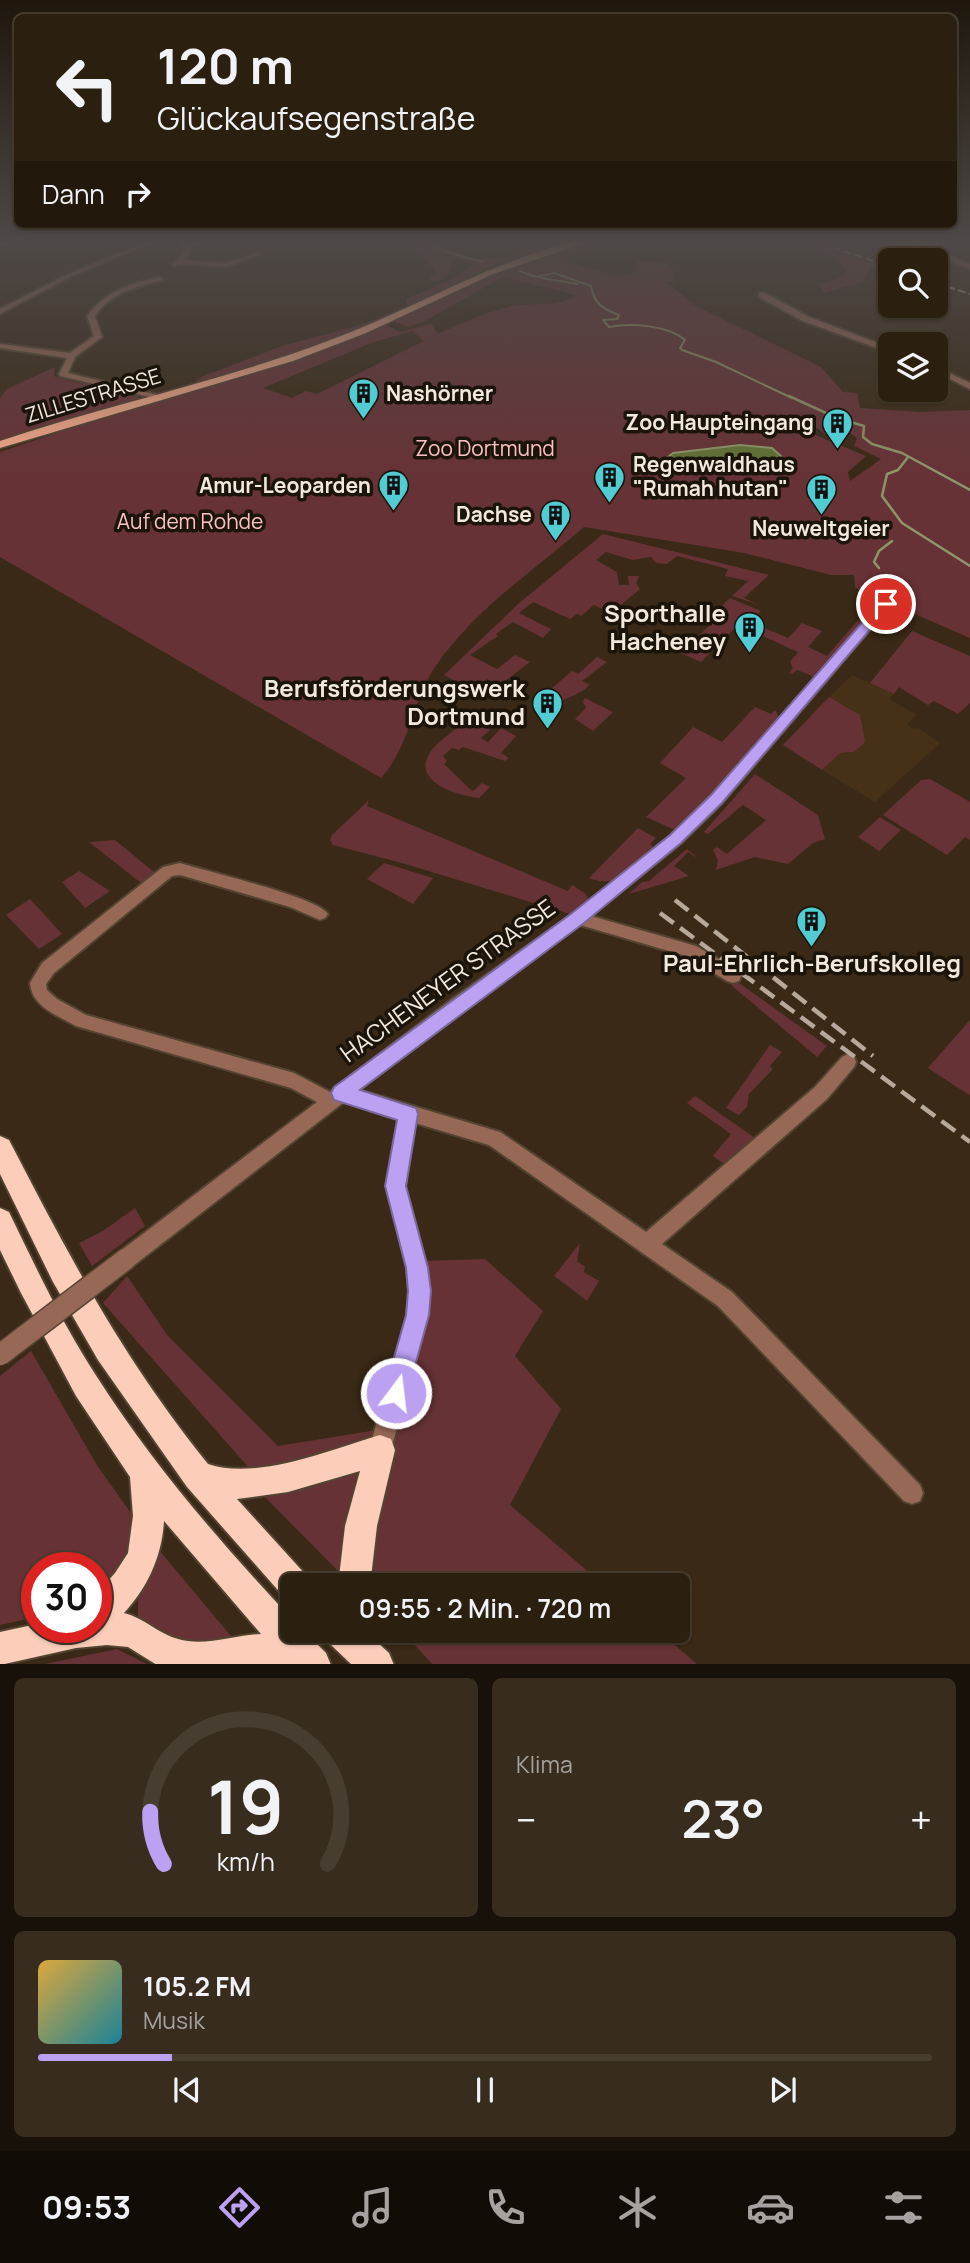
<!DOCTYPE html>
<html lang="de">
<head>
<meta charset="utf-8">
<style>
  body { margin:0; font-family:Manrope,sans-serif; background:#372c1e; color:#f1f3f6; height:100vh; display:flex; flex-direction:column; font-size:26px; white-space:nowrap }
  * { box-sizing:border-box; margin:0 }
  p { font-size:23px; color:#a6a29f }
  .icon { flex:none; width:38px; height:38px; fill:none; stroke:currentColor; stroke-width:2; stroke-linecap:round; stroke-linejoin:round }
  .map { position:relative; height:1664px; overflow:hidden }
  .sheet { display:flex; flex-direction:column; gap:14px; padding:14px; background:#181109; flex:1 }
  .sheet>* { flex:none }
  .guide { position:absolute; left:14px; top:14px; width:943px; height:214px; border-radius:10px; box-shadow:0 2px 5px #0004,0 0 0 2px #473d30; background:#2b1f10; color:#f1f3f6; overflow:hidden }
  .buttons { position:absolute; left:878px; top:248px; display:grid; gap:14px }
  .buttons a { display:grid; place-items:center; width:70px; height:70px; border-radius:10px; background:#2b1f10; box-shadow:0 2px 5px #0004,0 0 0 2px #473d30; font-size:35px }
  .speed { position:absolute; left:21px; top:1552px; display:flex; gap:14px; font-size:35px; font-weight:700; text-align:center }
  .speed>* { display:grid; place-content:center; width:91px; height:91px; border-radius:50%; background:#2b1f10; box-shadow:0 2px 5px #0004,0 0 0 2px #473d30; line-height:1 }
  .speed .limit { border:10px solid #d22; background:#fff; color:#111 }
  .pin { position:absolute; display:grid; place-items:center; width:60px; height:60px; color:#fff; margin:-30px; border:4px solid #fff; border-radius:50%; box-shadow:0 2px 7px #0007 }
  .me { position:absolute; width:77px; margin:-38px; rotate:15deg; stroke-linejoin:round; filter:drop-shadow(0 0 5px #0008) }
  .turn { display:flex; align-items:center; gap:24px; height:147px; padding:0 28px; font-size:32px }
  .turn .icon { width:91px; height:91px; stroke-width:2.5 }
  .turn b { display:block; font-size:49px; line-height:60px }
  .then { display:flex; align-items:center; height:66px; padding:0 28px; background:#0003; gap:14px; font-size:26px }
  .big { font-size:52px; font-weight:600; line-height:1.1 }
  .sheet .tile { flex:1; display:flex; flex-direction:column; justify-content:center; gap:10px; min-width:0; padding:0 24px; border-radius:10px; background:#372c1e }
  .sheet .dial { align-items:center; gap:0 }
  .dial svg { height:182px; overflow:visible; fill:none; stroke:#473d30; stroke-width:7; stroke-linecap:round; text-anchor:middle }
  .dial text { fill:#f1f3f6; stroke:none }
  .song { display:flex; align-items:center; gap:21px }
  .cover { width:84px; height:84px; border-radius:10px; background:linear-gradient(135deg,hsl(40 70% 55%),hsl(190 70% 35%)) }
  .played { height:7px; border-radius:4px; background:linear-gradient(90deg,#bca0f2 15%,#473d30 15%) }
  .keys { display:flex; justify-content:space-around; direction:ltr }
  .heat { display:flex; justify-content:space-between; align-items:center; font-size:38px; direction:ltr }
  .sheet .tiles { flex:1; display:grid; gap:14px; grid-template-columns:1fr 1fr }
  .tile:last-child { grid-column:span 2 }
  .trip { position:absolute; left:280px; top:1573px; width:410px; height:70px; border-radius:10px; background:#2b1f10; box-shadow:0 2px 5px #0004,0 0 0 2px #473d30; font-weight:600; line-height:70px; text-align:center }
  .tab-bar { display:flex; height:112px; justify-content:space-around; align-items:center; background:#110c06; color:#a6a29f }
  .tab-bar .icon { width:49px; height:49px }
  .tab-bar .selected { color:#bca0f2 }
  .tab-bar b { font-size:32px; color:#f1f3f6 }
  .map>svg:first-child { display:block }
  .built { fill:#463118 }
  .green { fill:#673235; fill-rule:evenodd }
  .water { fill:#627235; stroke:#8e9567; stroke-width:2 }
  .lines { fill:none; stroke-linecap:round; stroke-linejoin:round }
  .stream-far1 { stroke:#8e9567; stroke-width:2 }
  .stream { stroke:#8e9567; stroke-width:2.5 }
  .minor-casing { stroke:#534432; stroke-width:4 }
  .major-casing { stroke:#534432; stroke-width:3 }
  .highway-casing { stroke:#534432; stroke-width:4 }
  .minor { fill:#966855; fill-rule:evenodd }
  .major { fill:#f4a888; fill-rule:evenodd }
  .highway { fill:#fcceba; fill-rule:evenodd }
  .rail-far1 { stroke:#b6a99b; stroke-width:2; stroke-dasharray:8 3.5; stroke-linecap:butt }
  .rail { stroke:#b6a99b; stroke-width:4.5; stroke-dasharray:17 8; stroke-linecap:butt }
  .minor-bridge-casing { stroke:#534432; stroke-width:24; stroke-linecap:butt }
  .minor-bridge { stroke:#966855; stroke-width:21 }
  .route { fill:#bca0f2; stroke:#7a689d; stroke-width:2 }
  .labels { text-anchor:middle; stroke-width:7; stroke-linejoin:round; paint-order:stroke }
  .far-poi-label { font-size:21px; font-weight:bold; fill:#f3e8dc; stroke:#1b140b; text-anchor:end }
  .far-street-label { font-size:21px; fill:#f3e8dc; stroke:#1b140b }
  .far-park-label { font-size:21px; fill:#fdc0c0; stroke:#1b140b }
  .poi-label { font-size:24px; font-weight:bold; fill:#f3e8dc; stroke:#1b140b; text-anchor:end }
  .street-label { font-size:24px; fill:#f3e8dc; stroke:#1b140b }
</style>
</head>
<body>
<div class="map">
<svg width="970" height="1665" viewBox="0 0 970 1665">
  <rect width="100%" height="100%" fill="#392916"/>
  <polygon class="built" points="852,675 894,694 889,699 917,715 907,724 914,729 917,727 940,743 875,802 822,770 840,753 854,752 860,715 829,697"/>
  <g class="green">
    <path d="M406,240h14l6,5c18,-3 38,14 58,14 37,0 56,-19 96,-19l-83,24 -90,42 -1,-7 48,-21 20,-14 -16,-5 -6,2 -1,10 -11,10h-12l8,-10z"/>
    <path d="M605,240h26l-53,11 -14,10 52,15 19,-3 3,-12 30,2 5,6 1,13 -10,-1 32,25 125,61 22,25 14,1 3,15 60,4 50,-2v228l-115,-50 -1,-13h-23l-87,-22 -160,-26c-52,45 -109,82 -149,140 -23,35 -25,79 -54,111l-381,-221v-105l383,-129 17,9 31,-8 7,10c24,-11 48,-22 74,-28 23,-4 45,2 65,-11l-74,-18 -80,45 -15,5 -16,-6 109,-54 68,-21zM412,331l12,10 -107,53 -11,-3 -14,7 -29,-10 108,-45zM817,428l8,6c14,-4 22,-5 32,4l-3,8 27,13 -31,22 -2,-9 18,-16 -53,-22v-5z"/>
    <polygon points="794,240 805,240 891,269 891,272 871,267 863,282 824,293 819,284 837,279 847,270 834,258"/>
    <polygon points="378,320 308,349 193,384 201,377 282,346"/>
    <path d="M55,367l-1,9c27,11 60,8 86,22l-140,43v-43l7,-9z"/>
    <polygon points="603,534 769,575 744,598 759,605 732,596 748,581 725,576 728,569 677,556 667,564 656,563 651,557 632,560 606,552 596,560 617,572 619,585 629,585 628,576 639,576 636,583 640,589 611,613 594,605 581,616 577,614 570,619 533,602 519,613 551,629 543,638 513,622 496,634 498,636 470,655 497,669 515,655 530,662 500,685 487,679 475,692 444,675 518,604"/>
    <polygon points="730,598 761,611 750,622 788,638 802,623 822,631 808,647 827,656 866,611 861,608 871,614 812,682 812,676 797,670 792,674 789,673 793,668 790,662 798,652 738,625 701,662 681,653 712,623 707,620"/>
    <polygon points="912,631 970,656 970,703 958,714 934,701 928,705 899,687 894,694 870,683"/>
    <path d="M597,657l10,5 -25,19 8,4c-13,12 -25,11 -37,23l-15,-8 34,-29 6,3z"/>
    <polygon points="829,697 860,715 865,742 854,752 840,753 822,770 783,745"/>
    <polygon points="585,698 613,712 593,731 575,719 586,708 583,702"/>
    <polygon points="755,707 771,714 775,710 780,719 698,810 675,830 646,817 686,778 660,763 693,727 722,742"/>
    <path d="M468,719l22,11 -9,8 7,4 13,-14 15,8 -15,17 8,5 -4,3 -42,-14 -4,3 -7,-2 -9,8 4,5 -3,3 26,25 3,2 9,-8 8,4 -11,11c-21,-2 -70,-16 -48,-47 9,-12 26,-22 37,-32z"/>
    <polygon points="755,774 818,815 825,839 813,843 788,864 755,857 716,870 718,861 713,850 717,847 727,854 766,820 743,805 708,834 704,832"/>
    <polygon points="930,779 970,802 970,840 965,837 947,855 883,815 921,780"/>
    <polygon points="369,800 367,806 568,891 572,885 586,894 588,899 570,914 402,863 333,845 330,840 332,835"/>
    <polygon points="880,817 901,830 879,851 858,837"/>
    <path d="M638,828l18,10 -6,6 6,6c-24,18 -37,40 -67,28z"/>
    <polygon points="115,840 154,872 141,883 89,842"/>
    <polygon points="687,849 699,859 688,852 674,866 689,876 629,894 642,882 649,881"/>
    <polygon points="384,863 433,878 413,904 367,879"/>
    <polygon points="79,871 110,891 85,908 62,882"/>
    <polygon points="30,899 62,934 39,949 6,915"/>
    <polygon points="735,980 827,1046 817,1057 732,986"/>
    <polygon points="970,1020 970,1094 969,1095 928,1068"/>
    <polygon points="770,1045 782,1052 770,1066 773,1069 749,1094 747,1107 739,1115 726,1108"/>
    <polygon points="695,1096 755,1138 724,1164 713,1156 731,1134 687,1103"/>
    <polygon points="135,1208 145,1226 92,1266 79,1243 103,1231"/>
    <polygon points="580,1243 577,1262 585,1266 584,1272 599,1281 587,1301 554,1276"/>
    <polygon points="485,1259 543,1311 515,1356 561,1409 510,1505 604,1585 359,1585 342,1575 257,1489 266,1487 103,1303 127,1276 168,1336 278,1446 377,1430 423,1261"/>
    <polygon points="31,1351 98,1467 131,1513 133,1540 125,1565 96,1598 96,1568 37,1568 37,1617 0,1625 0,1376"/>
    <path d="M159,1550l76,91c-53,7 -57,14 -97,-25v-16z"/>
    <polygon points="402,1631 658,1631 697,1664 432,1664"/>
    <polygon points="117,1649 147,1664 45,1664"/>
  </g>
  <path class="water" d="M740,445l32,3 10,9c-15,4 -30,1 -45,2 -19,1 -58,22 -69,-2l5,-4z"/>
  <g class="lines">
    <g class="stream-far1">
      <polyline points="425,240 436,249 483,262"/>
      <path d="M519,271l17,6 18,-4 37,13c3,18 12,23 28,29l-2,4 -14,1 6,7c22,-4 59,-2 76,13l-5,8 2,2 34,12 76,36"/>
      <polyline points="541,278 578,284"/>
    </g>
    <g class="stream">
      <polyline points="789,396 837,418 864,426 863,437 872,444 902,453 970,490"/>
      <polyline points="908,457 898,470 887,474 882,496 902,523 970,566"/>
      <polyline points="879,568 874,562 879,551 892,541"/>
    </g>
    <defs>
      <g id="minor">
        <polygon points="7,240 16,240 0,246 0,242"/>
        <polygon points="151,240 159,240 72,276 0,314 0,309 68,274"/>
        <polygon points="173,240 180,240 187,243 219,240 190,246 191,252 183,260 226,263 257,253 260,255 226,267 179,264 175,266 172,264 185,252 183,246"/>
        <polygon points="270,240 278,240 287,244 284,246"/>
        <polygon points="879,240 918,243 926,240 924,245 970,264 970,269 918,247"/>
        <path d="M160,277l2,3c-25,7 -52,13 -67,36l7,21 -27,20 -7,16 90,22v4l-98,-23 -1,-2 8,-16 -67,-10v-4l70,9 24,-17 -7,-20c18,-25 44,-33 73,-39z"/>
        <polygon points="759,293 765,293 809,317 891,348 891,353 803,321 759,297"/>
        <polygon points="936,367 970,383 970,389 936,372"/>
        <path d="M886,601l6,3 -2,2 -168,197 -41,40 -90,73 105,30 43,25 2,5 -2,5 -6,2 -6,-2 -41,-25 -106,-31 -117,85 -104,80 141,42 146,100 169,-145 27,-30 6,-3 6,3 2,5 -2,5 -27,32 -165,145 70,48 188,193 3,8 -3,8 -8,3 -8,-3 -186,-195 -229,-161 -74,-22 -10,63 22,82 2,23 -2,25 -36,134 -3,8 -8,3 -8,-3 -3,-8 38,-134 2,-25 -2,-23 -20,-82 12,-68 -55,-16 -211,164 -7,3 -7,-3 -3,-7 3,-7 198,-150 -26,-14 -215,-62c-19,-11 -44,-19 -46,-43l12,-20 121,-96 17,-4c25,8 137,34 148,51l-3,4 -5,2 -30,-13 -110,-32 -8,1 -118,97 -8,11 1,6 10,9 29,16 208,58 36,19 121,-92 122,-86 98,-79 41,-40 170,-193z"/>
      </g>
      <path id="major" d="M581,240h13l-101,34 -127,59 -73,28 -293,87v-7c107,-36 219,-59 325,-99 87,-32 165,-81 256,-102z"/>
      <g id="highway">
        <path d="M0,1136l9,4c61,118 115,220 199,324 49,17 124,-15 172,-29l11,4 4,11 -18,76 -7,60h-32l7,-60 15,-55 -72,21 -51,7 69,76 5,11h-19v15l-8,-4 -97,-110 -89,-127 -45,-78 -53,-108z"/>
        <path d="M0,1208l9,4c27,56 54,113 88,165 56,88 124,166 195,242v12h12l22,22 5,12h-174l-29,-18 -21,-2 -31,3 -76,17v-33l37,-8v4h59v-34l19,-21 13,-20 5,-37 -3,-39 -54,-81 -55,-103 -21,-43zM164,1521l97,113c-26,1 -57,13 -83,5 -19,-5 -34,-21 -54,-26 24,-26 38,-57 40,-92z"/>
        <polygon points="324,1631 365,1631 389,1653 394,1665 352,1665 329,1643"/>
      </g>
    </defs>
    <use href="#minor" class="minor-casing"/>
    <use href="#major" class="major-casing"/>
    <use href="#highway" class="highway-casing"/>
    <use href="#minor" class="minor"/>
    <use href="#major" class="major"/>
    <use href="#highway" class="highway"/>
    <g class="rail-far1">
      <polyline points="811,240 891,267"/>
      <polyline points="936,283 970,294"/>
    </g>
    <g class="rail">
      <polyline points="675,900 873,1056"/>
      <polyline points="660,913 970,1142"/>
    </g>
    <defs>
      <polyline id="minor-bridge" points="0,1355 126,1259"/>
    </defs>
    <use href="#minor-bridge" class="minor-bridge-casing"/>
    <use href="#minor-bridge" class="minor-bridge"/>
  </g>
  <linearGradient id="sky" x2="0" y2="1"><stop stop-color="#1f170c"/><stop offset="0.51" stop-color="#4e4947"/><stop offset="1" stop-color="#4e4947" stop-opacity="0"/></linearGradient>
  <rect width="970" height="473" fill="url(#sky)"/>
  <polygon class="route" points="881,601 892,604 722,803 681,843 584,923 360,1090 416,1108 418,1114 406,1186 428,1268 431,1291 429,1315 405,1402 396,1405 388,1402 384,1393 406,1315 408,1291 406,1268 385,1186 397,1120 334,1100 331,1093 334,1087 572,913 670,835 711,795"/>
  <defs>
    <symbol id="building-pin" viewBox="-11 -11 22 30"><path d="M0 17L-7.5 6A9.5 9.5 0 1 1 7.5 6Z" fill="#51ccd2" stroke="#1b140b"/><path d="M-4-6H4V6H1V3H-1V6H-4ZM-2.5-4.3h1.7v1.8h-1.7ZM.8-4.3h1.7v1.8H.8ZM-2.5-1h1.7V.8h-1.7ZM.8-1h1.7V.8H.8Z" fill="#111"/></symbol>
  </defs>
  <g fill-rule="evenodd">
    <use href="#building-pin" x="346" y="376" width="35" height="47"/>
    <use href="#building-pin" x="820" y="406" width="35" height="47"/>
    <use href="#building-pin" x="592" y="460" width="35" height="47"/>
    <use href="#building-pin" x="376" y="468" width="35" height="47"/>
    <use href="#building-pin" x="804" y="472" width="35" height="47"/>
    <use href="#building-pin" x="538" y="498" width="35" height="47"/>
    <use href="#building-pin" x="732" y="610" width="35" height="47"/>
    <use href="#building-pin" x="530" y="686" width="35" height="47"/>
    <use href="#building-pin" x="794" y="904" width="35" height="47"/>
  </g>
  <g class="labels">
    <g class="far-poi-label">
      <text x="386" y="401" text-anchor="start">Nashörner</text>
      <text x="814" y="430">Zoo Haupteingang</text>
      <text x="633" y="472" text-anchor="start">Regenwaldhaus<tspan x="633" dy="24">"Rumah hutan"</tspan></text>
      <text x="371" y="493">Amur-Leoparden</text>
      <text x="532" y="522">Dachse</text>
      <text x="821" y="536" text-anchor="middle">Neuweltgeier</text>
    </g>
    <g class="far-street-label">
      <text transform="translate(93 396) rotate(-17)" y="7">ZILLESTRASSE</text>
    </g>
    <g class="far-park-label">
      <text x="485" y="456">Zoo Dortmund</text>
      <text x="190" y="529">Auf dem Rohde</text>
    </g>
    <g class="poi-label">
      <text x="726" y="622">Sporthalle<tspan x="726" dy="28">Hacheney</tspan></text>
      <text x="525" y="697">Berufsförderungswerk<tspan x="525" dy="28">Dortmund</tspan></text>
      <text x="812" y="972" text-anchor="middle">Paul-Ehrlich-Berufskolleg</text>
    </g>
    <g class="street-label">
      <text transform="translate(448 981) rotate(-36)" y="8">HACHENEYER STRASSE</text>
    </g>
  </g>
</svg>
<div class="buttons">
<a><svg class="icon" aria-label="search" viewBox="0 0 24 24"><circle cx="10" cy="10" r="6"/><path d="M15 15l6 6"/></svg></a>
<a><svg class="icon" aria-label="layers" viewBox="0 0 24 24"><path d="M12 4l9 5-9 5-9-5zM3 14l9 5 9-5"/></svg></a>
</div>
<div class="speed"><div class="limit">30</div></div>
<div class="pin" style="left:886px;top:604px;background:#d93025"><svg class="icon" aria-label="arrive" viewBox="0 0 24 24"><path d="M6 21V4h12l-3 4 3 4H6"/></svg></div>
<svg class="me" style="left:396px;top:1393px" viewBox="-20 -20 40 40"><circle r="17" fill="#bca0f2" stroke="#fff" stroke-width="3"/><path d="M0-11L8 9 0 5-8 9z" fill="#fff"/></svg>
<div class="trip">09:55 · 2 Min. · 720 m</div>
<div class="guide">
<div class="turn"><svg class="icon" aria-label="left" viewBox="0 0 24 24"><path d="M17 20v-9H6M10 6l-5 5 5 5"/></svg><div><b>120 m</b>Glückaufsegenstraße</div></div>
<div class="then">Dann<svg class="icon" aria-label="right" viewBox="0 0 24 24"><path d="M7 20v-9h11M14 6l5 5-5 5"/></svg></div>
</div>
</div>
<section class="sheet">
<div class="tiles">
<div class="tile dial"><svg viewBox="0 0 100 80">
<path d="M14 69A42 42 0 1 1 86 69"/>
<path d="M14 69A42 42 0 0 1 8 46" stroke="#bca0f2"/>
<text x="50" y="56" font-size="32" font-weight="700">19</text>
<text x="50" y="72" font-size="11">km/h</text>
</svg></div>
<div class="tile"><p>Klima</p>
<div class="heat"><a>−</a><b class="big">23°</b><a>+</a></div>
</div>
<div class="tile">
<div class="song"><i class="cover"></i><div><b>105.2 FM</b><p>Musik</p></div></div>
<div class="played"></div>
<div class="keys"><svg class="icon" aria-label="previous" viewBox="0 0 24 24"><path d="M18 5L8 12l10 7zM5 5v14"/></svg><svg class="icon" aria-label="pause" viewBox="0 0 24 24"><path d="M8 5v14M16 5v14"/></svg><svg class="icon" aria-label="next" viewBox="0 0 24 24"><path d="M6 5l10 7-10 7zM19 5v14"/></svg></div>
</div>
</div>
</section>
<nav class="tab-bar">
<b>09:53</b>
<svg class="icon selected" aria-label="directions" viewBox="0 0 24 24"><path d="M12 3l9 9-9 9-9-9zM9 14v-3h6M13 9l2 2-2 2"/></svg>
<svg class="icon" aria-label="music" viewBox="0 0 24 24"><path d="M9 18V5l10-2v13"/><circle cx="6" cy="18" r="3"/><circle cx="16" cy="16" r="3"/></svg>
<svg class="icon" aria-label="phone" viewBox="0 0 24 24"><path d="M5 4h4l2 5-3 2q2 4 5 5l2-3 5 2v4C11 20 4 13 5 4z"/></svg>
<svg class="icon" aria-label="climate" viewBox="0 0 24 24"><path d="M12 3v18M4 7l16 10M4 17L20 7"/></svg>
<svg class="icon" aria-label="car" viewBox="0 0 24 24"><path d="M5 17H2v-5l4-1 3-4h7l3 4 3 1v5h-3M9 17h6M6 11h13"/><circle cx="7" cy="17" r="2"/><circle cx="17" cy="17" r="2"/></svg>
<svg class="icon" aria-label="filters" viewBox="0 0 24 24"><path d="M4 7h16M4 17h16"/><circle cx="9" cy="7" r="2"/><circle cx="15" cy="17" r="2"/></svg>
</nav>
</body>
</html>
